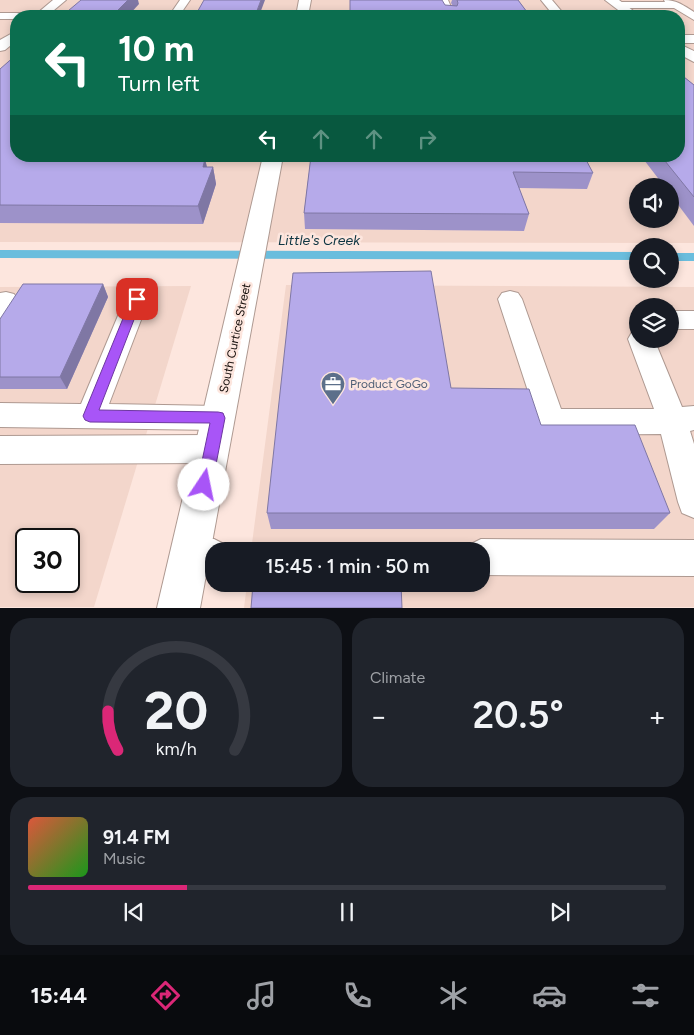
<!DOCTYPE html>
<html lang="en">
<head>
<meta charset="utf-8">
<style>
  body { margin:0; font-family:Figtree,sans-serif; background:#20242c; color:#f1f3f6; height:100vh; display:flex; flex-direction:column; font-size:19px; white-space:nowrap }
  * { box-sizing:border-box; margin:0 }
  p { font-size:16px; color:#9ea1a6 }
  .icon { flex:none; width:28px; height:28px; fill:none; stroke:currentColor; stroke-width:2; stroke-linecap:round; stroke-linejoin:round }
  .map { position:relative; height:608px; overflow:hidden }
  .side { display:flex; flex-direction:column; gap:10px; padding:10px; background:#0d0f14; flex:1 }
  .side>* { flex:none }
  .banner { position:absolute; left:10px; top:10px; width:675px; height:152px; border-radius:20px; box-shadow:0 2px 8px #0003; background:#0b6e4f; color:#fff; overflow:hidden }
  .tools { position:absolute; left:629px; top:178px; display:grid; gap:10px }
  .tools a { display:grid; place-items:center; width:50px; height:50px; border-radius:50%; background:#171b24; box-shadow:0 2px 8px #0003; font-size:25px }
  .speed { position:absolute; left:15px; top:528px; display:flex; gap:10px; font-size:25px; font-weight:700; text-align:center }
  .speed>* { display:grid; place-content:center; width:65px; height:65px; border-radius:50%; background:#171b24; box-shadow:0 2px 8px #0003; line-height:1 }
  .speed .limit { border:2px solid #111; border-radius:8px; background:#fff; color:#111 }
  .pin { position:absolute; display:grid; place-items:center; width:42px; height:42px; color:#fff; margin:-21px; border-radius:10px; box-shadow:0 2px 8px #0006 }
  .me { position:absolute; width:55px; margin:-28px; rotate:11deg; stroke-linejoin:round; filter:drop-shadow(0 0 4px #0008) }
  .turn { display:flex; align-items:center; gap:18px; height:105px; padding:0 25px; font-size:22px }
  .turn .icon { width:65px; height:65px; stroke-width:2.5 }
  .turn b { display:block; font-size:35px; line-height:42px }
  .lanes { display:flex; align-items:center; height:48px; padding:0 25px; background:#0003; justify-content:center; gap:25px; direction:ltr }
  .lanes .off { opacity:.35 }
  .big { font-size:38px; font-weight:600; line-height:1.1 }
  .side .tile { flex:1; display:flex; flex-direction:column; justify-content:center; gap:8px; min-width:0; padding:0 18px; border-radius:20px; background:#20242c }
  .side .dial { align-items:center; gap:0 }
  .dial svg { height:130px; overflow:visible; fill:none; stroke:#363941; stroke-width:7; stroke-linecap:round; text-anchor:middle }
  .dial text { fill:#f1f3f6; stroke:none }
  .song { display:flex; align-items:center; gap:15px }
  .cover { width:60px; height:60px; border-radius:8px; background:linear-gradient(135deg,hsl(10 70% 55%),hsl(120 70% 35%)) }
  .played { height:5px; border-radius:2px; background:linear-gradient(90deg,#db2777 25%,#363941 25%) }
  .keys { display:flex; justify-content:space-around; direction:ltr }
  .heat { display:flex; justify-content:space-between; align-items:center; font-size:28px; direction:ltr }
  .side .tiles { flex:1; display:grid; gap:10px; grid-template-columns:1fr 1fr }
  .tile:last-child { grid-column:span 2 }
  .trip { position:absolute; left:205px; top:542px; width:285px; height:50px; border-radius:20px; background:#171b24; box-shadow:0 2px 8px #0003; font-weight:600; line-height:50px; text-align:center }
  .dock { display:flex; height:80px; justify-content:space-around; align-items:center; background:#090b0e; color:#9ea1a6 }
  .dock .icon { width:35px; height:35px }
  .dock .current { color:#db2777 }
  .dock b { font-size:22px; color:#f1f3f6 }
  .map>svg:first-child { display:block }
  .built { fill:#f3d6cb; fill-rule:evenodd }
  .lines { fill:none; stroke-linecap:round; stroke-linejoin:round }
  .stream { fill:#6abddd; fill-rule:evenodd }
  .service-casing { stroke:#ae9991; stroke-width:2 }
  .minor-casing { stroke:#ae9991; stroke-width:2 }
  .service { fill:#fff; fill-rule:evenodd }
  .minor { fill:#fff; fill-rule:evenodd }
  .wall { fill:#9d92c9 }
  .shaded-wall { fill:#7f77a4 }
  .building { fill:#b6aaea; stroke:#7f77a4 }
  .route { fill:#a855f7; stroke:#6d37a1 }
  .labels { text-anchor:middle; stroke-width:5; stroke-linejoin:round; paint-order:stroke }
  .street-label { font-size:12px; fill:#140d0a; stroke:#fde6de }
  .service-label { font-size:12px; fill:#4e5e75; stroke:#fde6de; text-anchor:start }
  .water-label { font-size:14px; font-style:italic; fill:#0e3542; stroke:#fde6de }
</style>
</head>
<body>
<div class="map">
<svg width="694" height="608" viewBox="0 0 694 608">
  <rect width="100%" height="100%" fill="#fde6de"/>
  <g class="built">
    <path d="M0,0h694v243l-694,-1zM16,16h663v140h-663zM638,186h32v33h-32z"/>
    <path d="M286,285l408,2v320l-450,1 3,-24h234v-33h-230zM638,306h32v33h-32z"/>
    <path d="M191,286l-97,321h-94v-320zM26,539h43v42h-43z"/>
  </g>
  <g class="lines">
    <g class="stream">
      <polygon points="0,250 638,252 638,260 0,258"/>
      <rect x="670" y="253" width="24" height="8"/>
    </g>
    <defs>
      <g id="service">
        <polygon points="180,0 190,0 179,16 169,16"/>
        <polygon points="438,0 448,0 455,16 445,16"/>
        <polygon points="541,0 552,0 563,13 634,13 639,16 554,16"/>
        <path d="M664,0c13,0 19,5 30,12v8l-20,-12h-55l-5,-3 5,-3h46z"/>
        <polygon points="0,13 40,13 45,16 16,16 16,19 0,19"/>
        <rect x="679" y="35" width="15" height="8"/>
        <polygon points="137,291 145,293 149,299 109,404 218,406 228,409 232,418 228,427 218,430 0,427 0,403 81,404 125,299 129,293"/>
        <polygon points="510,291 518,293 522,299 561,409 654,409 628,339 632,332 638,331 638,339 654,339 682,407 694,406 694,430 690,431 694,444 694,518 682,513 678,502 661,434 551,435 541,431 498,299 502,293"/>
        <polygon points="6,292 14,294 18,300 8,315 0,318 0,293"/>
        <rect x="670" y="311" width="24" height="18"/>
        <polygon points="212,435 223,439 227,449 223,459 212,463 0,464 0,436"/>
        <polygon points="190,539 214,539 226,545 229,551 214,551 214,575 190,575 178,569 172,557 178,545"/>
        <polygon points="481,539 694,540 694,576 481,575 481,551 466,551 469,545"/>
      </g>
      <g id="minor">
        <polygon points="53,0 66,0 47,16 34,16"/>
        <polygon points="299,0 311,0 308,16 296,16"/>
        <polygon points="605,0 619,0 640,16 626,16"/>
        <polygon points="16,31 16,41 5,50 0,51 0,40"/>
        <polygon points="679,44 694,51 694,62 679,54"/>
        <polygon points="263,156 283,156 200,608 157,608"/>
      </g>
    </defs>
    <use href="#service" class="service-casing"/>
    <use href="#minor" class="minor-casing"/>
    <use href="#service" class="service"/>
    <use href="#minor" class="minor"/>
  </g>
  <g class="wall">
    <polygon points="452,0 518,0 530,16 445,5 453,6 451,3"/>
    <polygon points="0,69 16,156 145,159 205,159 207,167 213,167 216,184 203,224 0,223"/>
    <polygon points="679,73 694,85 694,226 670,194 670,186 664,186 641,156 679,156"/>
    <polygon points="311,156 593,173 587,189 519,188 529,214 524,231 305,229 304,213"/>
    <polygon points="103,284 108,297 67,389 0,389 0,319"/>
    <polygon points="451,388 541,425 670,513 654,529 271,529 267,513"/>
  </g>
  <g class="shaded-wall">
    <polygon points="128,0 138,0 139,4 128,16 112,16"/>
    <polygon points="261,0 265,0 259,16 255,16"/>
    <polygon points="205,159 209,177 213,167 216,184 203,224 198,206 203,167"/>
    <polygon points="103,284 108,297 67,389 60,377"/>
  </g>
  <g class="building">
    <polygon points="81,0 128,0 112,16 62,16"/>
    <polygon points="204,0 261,0 255,16 195,16"/>
    <polygon points="350,0 442,0 445,5 457,6 458,3 457,0 518,0 530,16 350,16"/>
    <polygon points="602,11 609,16 596,16"/>
    <polygon points="16,55 16,156 142,156 141,159 205,159 203,167 213,167 198,206 0,205 0,69"/>
    <polygon points="679,73 694,85 694,197 661,156 679,156 679,114 680,114 679,113"/>
    <polygon points="311,156 584,156 593,173 513,172 529,214 304,213"/>
    <polygon points="431,271 451,388 529,389 541,425 635,425 670,513 267,513 293,273"/>
    <polygon points="23,284 103,284 60,377 0,377 0,319"/>
    <polygon points="253,584 401,584 402,608 251,608"/>
  </g>
  <polygon class="route" points="137,295 142,299 99,410 218,412 223,413 225,418 212,485 210,490 204,492 199,490 197,485 210,423 90,422 85,420 83,416 131,299"/>
  <defs>
    <symbol id="office-pin" viewBox="-11 -11 22 30"><path d="M0 17L-7.5 6A9.5 9.5 0 1 1 7.5 6Z" fill="#5c6f8a" stroke="#fde6de"/><path d="M-6-3h4V-5.5h4V-3h4V5H-6ZM-1-4.5V-3h2v-1.5ZM-6 0V1H6V0Z" fill="#fff"/></symbol>
  </defs>
  <g fill-rule="evenodd">
    <use href="#office-pin" x="319" y="370" width="28" height="38"/>
  </g>
  <g class="labels">
    <g class="street-label">
      <text transform="translate(235 338) rotate(-78)" y="4">South Curtice Street</text>
    </g>
    <g class="service-label">
      <text x="350" y="388">Product GoGo</text>
    </g>
    <g class="water-label">
      <text x="319" y="245">Little's Creek</text>
    </g>
  </g>
</svg>
<div class="tools">
<a><svg class="icon" aria-label="sound" viewBox="0 0 24 24"><path d="M4 9h4l5-4v14l-5-4H4zM17 9q2 3 0 6"/></svg></a>
<a><svg class="icon" aria-label="search" viewBox="0 0 24 24"><circle cx="10" cy="10" r="6"/><path d="M15 15l6 6"/></svg></a>
<a><svg class="icon" aria-label="layers" viewBox="0 0 24 24"><path d="M12 4l9 5-9 5-9-5zM3 14l9 5 9-5"/></svg></a>
</div>
<div class="speed"><div class="limit">30</div></div>
<div class="pin" style="left:137px;top:299px;background:#d93025"><svg class="icon" aria-label="arrive" viewBox="0 0 24 24"><path d="M6 21V4h12l-3 4 3 4H6"/></svg></div>
<svg class="me" style="left:204px;top:485px" viewBox="-20 -20 40 40"><circle r="19" fill="#fff"/><path d="M0-13L10 11 0 6-10 11z" fill="#a855f7"/></svg>
<div class="trip">15:45 · 1 min · 50 m</div>
<div class="banner">
<div class="turn"><svg class="icon" aria-label="left" viewBox="0 0 24 24"><path d="M17 20v-9H6M10 6l-5 5 5 5"/></svg><div><b>10 m</b>Turn left</div></div>
<div class="lanes"><svg class="icon" aria-label="left" viewBox="0 0 24 24"><path d="M17 20v-9H6M10 6l-5 5 5 5"/></svg><svg class="icon off" aria-label="ahead" viewBox="0 0 24 24"><path d="M12 20V5M6 11l6-6 6 6"/></svg><svg class="icon off" aria-label="ahead" viewBox="0 0 24 24"><path d="M12 20V5M6 11l6-6 6 6"/></svg><svg class="icon off" aria-label="right" viewBox="0 0 24 24"><path d="M7 20v-9h11M14 6l5 5-5 5"/></svg></div>
</div>
</div>
<section class="side">
<div class="tiles">
<div class="tile dial"><svg viewBox="0 0 100 80">
<path d="M14 69A42 42 0 1 1 86 69"/>
<path d="M14 69A42 42 0 0 1 8 45" stroke="#db2777"/>
<text x="50" y="56" font-size="32" font-weight="700">20</text>
<text x="50" y="72" font-size="11">km/h</text>
</svg></div>
<div class="tile"><p>Climate</p>
<div class="heat"><a>−</a><b class="big">20.5°</b><a>+</a></div>
</div>
<div class="tile">
<div class="song"><i class="cover"></i><div><b>91.4 FM</b><p>Music</p></div></div>
<div class="played"></div>
<div class="keys"><svg class="icon" aria-label="previous" viewBox="0 0 24 24"><path d="M18 5L8 12l10 7zM5 5v14"/></svg><svg class="icon" aria-label="pause" viewBox="0 0 24 24"><path d="M8 5v14M16 5v14"/></svg><svg class="icon" aria-label="next" viewBox="0 0 24 24"><path d="M6 5l10 7-10 7zM19 5v14"/></svg></div>
</div>
</div>
</section>
<nav class="dock">
<b>15:44</b>
<svg class="icon current" aria-label="directions" viewBox="0 0 24 24"><path d="M12 3l9 9-9 9-9-9zM9 14v-3h6M13 9l2 2-2 2"/></svg>
<svg class="icon" aria-label="music" viewBox="0 0 24 24"><path d="M9 18V5l10-2v13"/><circle cx="6" cy="18" r="3"/><circle cx="16" cy="16" r="3"/></svg>
<svg class="icon" aria-label="phone" viewBox="0 0 24 24"><path d="M5 4h4l2 5-3 2q2 4 5 5l2-3 5 2v4C11 20 4 13 5 4z"/></svg>
<svg class="icon" aria-label="climate" viewBox="0 0 24 24"><path d="M12 3v18M4 7l16 10M4 17L20 7"/></svg>
<svg class="icon" aria-label="car" viewBox="0 0 24 24"><path d="M5 17H2v-5l4-1 3-4h7l3 4 3 1v5h-3M9 17h6M6 11h13"/><circle cx="7" cy="17" r="2"/><circle cx="17" cy="17" r="2"/></svg>
<svg class="icon" aria-label="filters" viewBox="0 0 24 24"><path d="M4 7h16M4 17h16"/><circle cx="9" cy="7" r="2"/><circle cx="15" cy="17" r="2"/></svg>
</nav>
</body>
</html>
